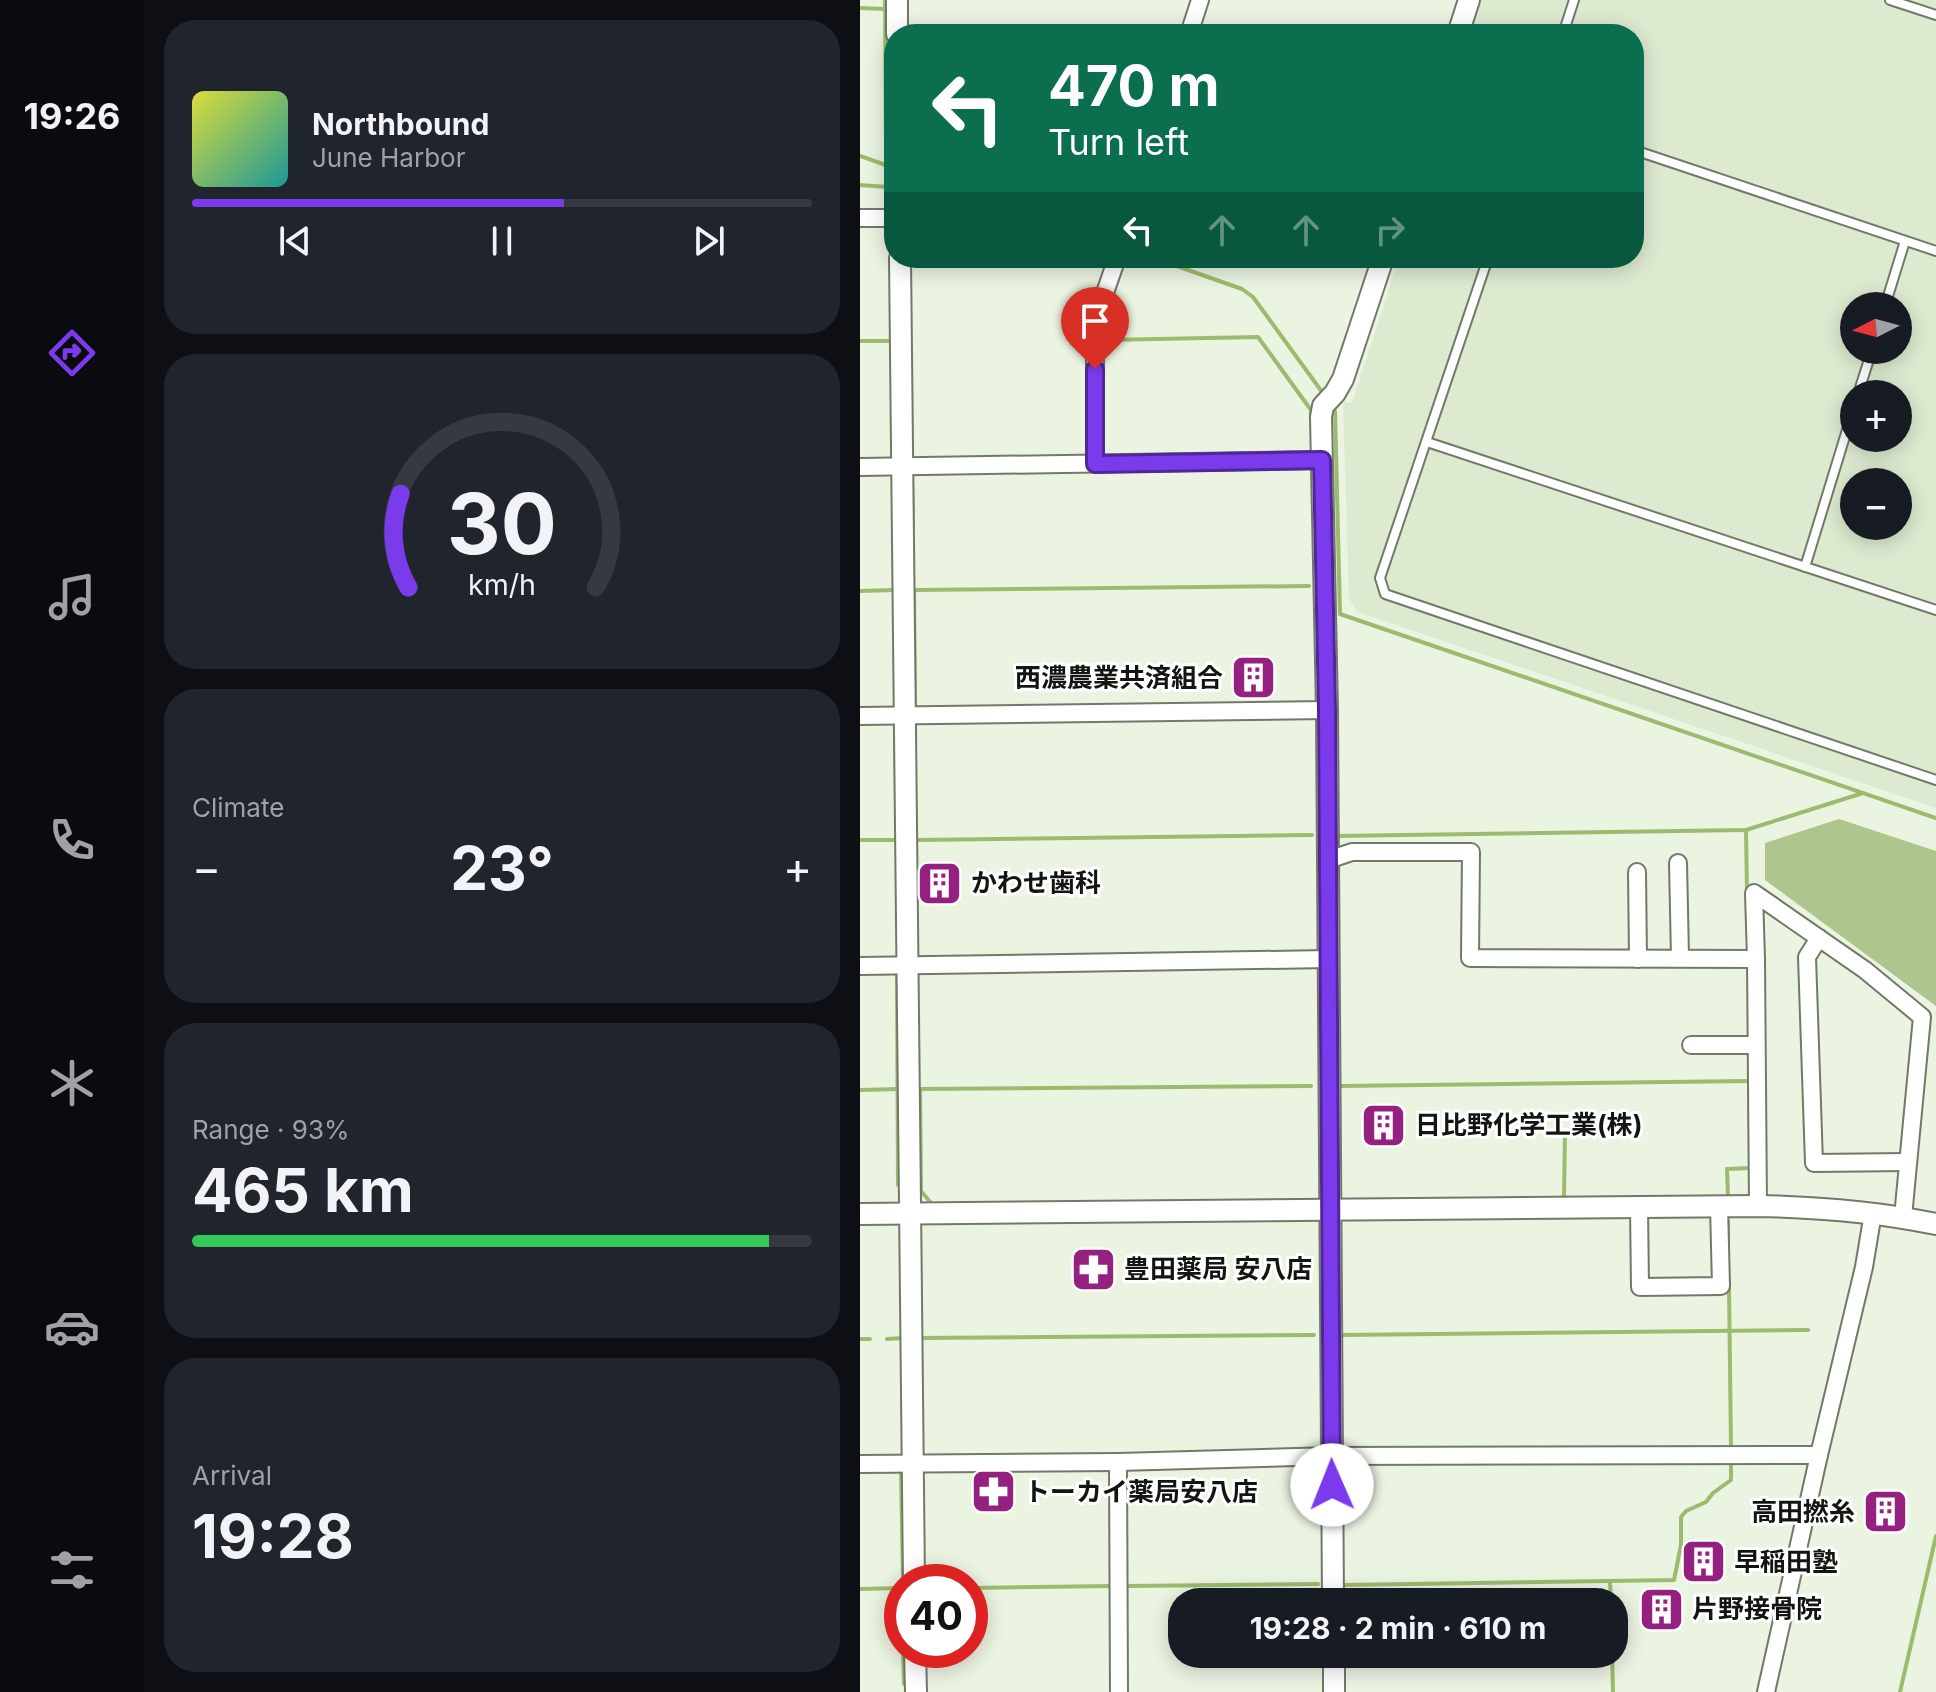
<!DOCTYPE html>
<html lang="en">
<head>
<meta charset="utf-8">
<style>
  body { margin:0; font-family:Inter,"Noto Sans JP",sans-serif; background:#20242c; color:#f1f3f6; height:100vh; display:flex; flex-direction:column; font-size:30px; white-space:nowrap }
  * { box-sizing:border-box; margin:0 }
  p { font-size:26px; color:#9ea1a6 }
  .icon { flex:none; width:44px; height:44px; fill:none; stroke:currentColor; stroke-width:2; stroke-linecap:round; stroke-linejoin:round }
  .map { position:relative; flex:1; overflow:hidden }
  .side { display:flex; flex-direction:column; gap:20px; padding:20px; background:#0d0f14; width:716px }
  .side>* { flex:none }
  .hud { position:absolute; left:24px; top:24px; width:760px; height:244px; border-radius:32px; box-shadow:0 4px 20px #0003; background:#0b6e4f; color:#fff; overflow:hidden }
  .needle { width:52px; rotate:264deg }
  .buttons { position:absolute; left:980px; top:292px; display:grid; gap:16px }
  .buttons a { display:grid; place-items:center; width:72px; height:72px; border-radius:50%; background:#171b24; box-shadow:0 4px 20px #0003; font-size:40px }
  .speed { position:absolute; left:24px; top:1564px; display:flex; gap:16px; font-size:40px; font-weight:700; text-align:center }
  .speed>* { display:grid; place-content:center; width:104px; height:104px; border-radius:50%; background:#171b24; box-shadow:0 4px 20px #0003; line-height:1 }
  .speed .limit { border:12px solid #d22; background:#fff; color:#111 }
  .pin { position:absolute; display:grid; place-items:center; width:68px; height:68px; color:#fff; margin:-82px -34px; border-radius:50% 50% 50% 0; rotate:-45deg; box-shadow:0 0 8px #0007 }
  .pin .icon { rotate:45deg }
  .me { position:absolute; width:88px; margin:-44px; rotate:359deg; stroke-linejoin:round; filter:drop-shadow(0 0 6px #0008) }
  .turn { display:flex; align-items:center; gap:28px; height:168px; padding:0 32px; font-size:36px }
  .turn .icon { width:104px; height:104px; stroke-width:2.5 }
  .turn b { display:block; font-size:56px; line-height:68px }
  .lanes { display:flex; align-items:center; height:76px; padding:0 32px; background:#0003; justify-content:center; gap:40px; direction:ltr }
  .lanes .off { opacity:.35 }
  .big { font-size:60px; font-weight:700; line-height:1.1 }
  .side .card { flex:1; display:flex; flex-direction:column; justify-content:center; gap:12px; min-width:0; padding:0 28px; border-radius:32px; background:#20242c }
  .side .dial { align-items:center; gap:0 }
  .dial svg { height:208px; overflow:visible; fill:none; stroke:#363941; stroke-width:7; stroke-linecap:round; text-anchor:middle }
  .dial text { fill:#f1f3f6; stroke:none }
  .song { display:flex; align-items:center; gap:24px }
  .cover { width:96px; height:96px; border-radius:12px; background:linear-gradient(135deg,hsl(60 70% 55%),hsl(180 70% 35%)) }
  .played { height:8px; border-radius:4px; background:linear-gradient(90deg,#7c3aed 60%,#363941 60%) }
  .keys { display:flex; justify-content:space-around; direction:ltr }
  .heat { display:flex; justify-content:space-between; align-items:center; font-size:44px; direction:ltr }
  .charge { height:12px; border-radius:6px; background:linear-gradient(90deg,#34c759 93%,#363941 0) }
  .trip { position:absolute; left:308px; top:1588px; width:460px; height:80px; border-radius:32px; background:#171b24; box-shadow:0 4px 20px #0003; font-weight:700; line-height:80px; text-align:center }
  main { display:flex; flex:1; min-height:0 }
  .tabs { display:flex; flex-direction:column; width:144px; justify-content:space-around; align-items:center; background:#090b0e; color:#9ea1a6 }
  .tabs .icon { width:56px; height:56px }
  .tabs .current { color:#7c3aed }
  .tabs b { font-size:36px; color:#f1f3f6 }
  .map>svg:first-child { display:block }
  .built { fill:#deead0; fill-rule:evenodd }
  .green { fill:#aec68d }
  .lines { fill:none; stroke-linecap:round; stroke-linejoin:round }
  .stream { stroke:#9cbb6e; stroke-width:4 }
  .service-casing { stroke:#727969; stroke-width:12 }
  .minor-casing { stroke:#727969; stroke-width:20 }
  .tertiary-casing { stroke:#727969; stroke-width:24 }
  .service { stroke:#fff; stroke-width:8 }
  .minor { stroke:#fff; stroke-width:16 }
  .tertiary { stroke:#fff; stroke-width:20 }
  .route-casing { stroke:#51269a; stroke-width:20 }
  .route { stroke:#7c3aed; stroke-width:14 }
  .labels { text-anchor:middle; stroke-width:6; stroke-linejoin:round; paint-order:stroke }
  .poi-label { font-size:26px; font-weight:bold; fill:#131610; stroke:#fff; text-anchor:start }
</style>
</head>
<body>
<main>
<nav class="tabs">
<b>19:26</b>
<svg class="icon current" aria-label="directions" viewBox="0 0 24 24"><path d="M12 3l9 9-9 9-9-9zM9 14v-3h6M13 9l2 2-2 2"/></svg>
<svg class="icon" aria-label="music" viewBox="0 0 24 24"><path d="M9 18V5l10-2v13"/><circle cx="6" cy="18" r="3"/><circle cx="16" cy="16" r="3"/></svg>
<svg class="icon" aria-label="phone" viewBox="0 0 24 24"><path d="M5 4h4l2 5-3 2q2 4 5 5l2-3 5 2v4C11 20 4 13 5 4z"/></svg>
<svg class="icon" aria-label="climate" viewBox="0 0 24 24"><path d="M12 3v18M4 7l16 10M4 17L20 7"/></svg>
<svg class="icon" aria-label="car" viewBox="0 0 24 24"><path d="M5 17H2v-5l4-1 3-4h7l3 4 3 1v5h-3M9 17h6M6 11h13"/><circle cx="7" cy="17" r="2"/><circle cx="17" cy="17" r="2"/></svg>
<svg class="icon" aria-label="filters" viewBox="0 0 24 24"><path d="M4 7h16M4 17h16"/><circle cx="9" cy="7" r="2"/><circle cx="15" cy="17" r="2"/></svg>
</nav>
<section class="side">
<div class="card">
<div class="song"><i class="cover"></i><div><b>Northbound</b><p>June Harbor</p></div></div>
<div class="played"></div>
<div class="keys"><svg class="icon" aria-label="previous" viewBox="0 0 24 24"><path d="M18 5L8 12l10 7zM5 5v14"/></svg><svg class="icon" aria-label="pause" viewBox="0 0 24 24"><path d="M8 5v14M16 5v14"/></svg><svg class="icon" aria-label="next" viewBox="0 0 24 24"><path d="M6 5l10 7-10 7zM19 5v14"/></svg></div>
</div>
<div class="card dial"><svg viewBox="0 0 100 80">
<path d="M14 69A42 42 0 1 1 86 69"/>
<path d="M14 69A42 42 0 0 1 11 33" stroke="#7c3aed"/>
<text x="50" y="56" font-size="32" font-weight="700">30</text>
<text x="50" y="72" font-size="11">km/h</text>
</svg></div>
<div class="card"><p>Climate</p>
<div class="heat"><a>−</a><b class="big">23°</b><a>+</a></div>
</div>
<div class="card"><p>Range · 93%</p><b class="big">465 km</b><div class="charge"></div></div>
<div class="card"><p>Arrival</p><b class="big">19:28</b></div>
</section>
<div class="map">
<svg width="1076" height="1692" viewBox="0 0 1076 1692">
  <rect width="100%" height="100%" fill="#ebf3e1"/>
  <path class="built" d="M621,0h455v808l-578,-196 -9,-13 -6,-197 9,1 47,-145h235v-224h-164zM994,306h44v44h-44zM994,394h44v44h-44zM994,482h44v44h-44z"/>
  <polygon class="green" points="979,819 1076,851 1076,1006 905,880 905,843"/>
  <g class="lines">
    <g class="stream">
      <polyline points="25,0 26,145"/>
      <polyline points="0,8 25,9"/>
      <polyline points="0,156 34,168"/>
      <polyline points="0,185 28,187 28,181"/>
      <polyline points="28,187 30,189 31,209"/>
      <polyline points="31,226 32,257"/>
      <polyline points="294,258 382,289 393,297 465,396"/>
      <polyline points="246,340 398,337 451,410 451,418"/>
      <polyline points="0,341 32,341"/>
      <polyline points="472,406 475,411 480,614 1076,818"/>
      <polyline points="52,475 53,526"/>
      <polyline points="0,591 34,590"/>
      <polyline points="55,707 54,590 449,586"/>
      <polyline points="35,723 36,796"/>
      <polyline points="886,830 887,894"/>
      <polyline points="475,836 886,830 1003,793"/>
      <polyline points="0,840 37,840"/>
      <polyline points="56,840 452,835"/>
      <polyline points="37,972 38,1185"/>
      <polyline points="889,1071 890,1150"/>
      <polyline points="479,1086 889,1081"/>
      <polyline points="0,1090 38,1089"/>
      <polyline points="868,1195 867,1169 890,1168 890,1163"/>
      <polyline points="704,1197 705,1134"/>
      <polyline points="71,1203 61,1191 60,1089 451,1086"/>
      <polyline points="868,1221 868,1249"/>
      <polyline points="869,1285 871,1447"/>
      <polyline points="483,1335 948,1330"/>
      <polyline points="61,1338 454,1335"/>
      <polyline points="0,1339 10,1339"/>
      <polyline points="27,1339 43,1338"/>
      <polyline points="41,1470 43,1582"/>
      <polyline points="750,1582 751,1602"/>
      <polyline points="484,1585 814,1580 821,1545 821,1517 826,1511 846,1502 853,1493 871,1480 871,1464"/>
      <polyline points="266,1586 458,1584"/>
      <polyline points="110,1588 252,1586"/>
      <polyline points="0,1589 42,1588"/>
      <polyline points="43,1650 44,1684"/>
      <polyline points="752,1654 753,1691"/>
      <polyline points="1040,1692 1076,1536"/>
    </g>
    <defs>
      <g id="service">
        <polyline points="1030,0 1076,15"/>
        <polyline points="703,34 714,0"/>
        <polyline points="774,150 1076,251"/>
        <polyline points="628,258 520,578 525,594 1076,780"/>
        <polyline points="1025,306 1045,241"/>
        <polyline points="998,394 1012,350"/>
        <polyline points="567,442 1076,610"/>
        <polyline points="945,567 994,407"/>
      </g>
      <g id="minor">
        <polyline points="329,34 340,0"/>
        <polyline points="0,218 34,218"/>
        <polyline points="235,464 235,337 238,313 257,258"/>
        <polyline points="0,467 462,460"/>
        <polyline points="0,716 467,710"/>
        <polyline points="468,860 492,852 611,852 610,958 896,959 894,893 1005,970 1062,1017 1043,1217"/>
        <polyline points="818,863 820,957"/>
        <polyline points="777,872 778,959"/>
        <polyline points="959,938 947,957 954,1163 1047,1162"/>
        <polyline points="896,959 898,1206"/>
        <polyline points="0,966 469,959"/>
        <polyline points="831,1045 896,1045"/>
        <polyline points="779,1207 780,1287 861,1286 859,1206"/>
        <polyline points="258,1462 259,1692"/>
        <polyline points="0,1464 258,1462 472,1456 959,1455"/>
        <polyline points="906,1692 959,1455 1004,1267 1013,1213"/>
      </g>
      <g id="tertiary">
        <polyline points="37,0 37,34"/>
        <polyline points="598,34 609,0"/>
        <polyline points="40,258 54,1582"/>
        <path d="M0,1214l898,-8c60,1 119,6 178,18"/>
        <polyline points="473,1602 467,710 461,417 463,406 475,393 483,379 523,258"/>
        <polyline points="55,1650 56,1692"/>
        <polyline points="474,1654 474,1692"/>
      </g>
    </defs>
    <use href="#service" class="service-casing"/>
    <use href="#minor" class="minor-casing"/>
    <use href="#tertiary" class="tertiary-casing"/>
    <use href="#service" class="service"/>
    <use href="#minor" class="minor"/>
    <use href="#tertiary" class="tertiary"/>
  </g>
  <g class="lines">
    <defs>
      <polyline id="route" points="235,369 235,464 462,460 467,710 472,1485"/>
    </defs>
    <use href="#route" class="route-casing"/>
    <use href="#route" class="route"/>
  </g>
  <defs>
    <symbol id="building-square" viewBox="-11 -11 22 22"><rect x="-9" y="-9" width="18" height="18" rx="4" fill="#94217f" stroke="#fff"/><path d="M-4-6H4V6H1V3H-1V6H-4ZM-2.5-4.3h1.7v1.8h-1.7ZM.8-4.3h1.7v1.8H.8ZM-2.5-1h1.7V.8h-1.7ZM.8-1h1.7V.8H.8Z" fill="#fff"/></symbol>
    <symbol id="pharmacy-square" viewBox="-11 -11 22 22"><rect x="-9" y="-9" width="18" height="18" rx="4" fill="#94217f" stroke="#fff"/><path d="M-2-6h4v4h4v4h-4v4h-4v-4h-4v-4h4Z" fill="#fff"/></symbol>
  </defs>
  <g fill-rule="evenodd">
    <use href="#building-square" x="368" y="652" width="51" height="51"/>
    <use href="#building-square" x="54" y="858" width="51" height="51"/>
    <use href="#building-square" x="498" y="1100" width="51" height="51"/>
    <use href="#pharmacy-square" x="208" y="1244" width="51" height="51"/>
    <use href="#pharmacy-square" x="108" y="1466" width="51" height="51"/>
    <use href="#building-square" x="1000" y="1486" width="51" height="51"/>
    <use href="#building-square" x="818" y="1536" width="51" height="51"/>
    <use href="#building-square" x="776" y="1584" width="51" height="51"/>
  </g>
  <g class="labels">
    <g class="poi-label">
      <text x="363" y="687" text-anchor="end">西濃農業共済組合</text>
      <text x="111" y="892">かわせ歯科</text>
      <text x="555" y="1134">日比野化学工業(株)</text>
      <text x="264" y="1278">豊田薬局 安八店</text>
      <text x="164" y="1501">トーカイ薬局安八店</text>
      <text x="995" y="1521" text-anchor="end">高田撚糸</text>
      <text x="874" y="1571">早稲田塾</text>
      <text x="832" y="1618">片野接骨院</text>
    </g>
  </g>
</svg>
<div class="buttons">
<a><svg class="needle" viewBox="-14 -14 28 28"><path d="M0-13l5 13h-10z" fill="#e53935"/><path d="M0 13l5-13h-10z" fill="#9ea1a6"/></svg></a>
<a>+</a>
<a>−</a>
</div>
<div class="speed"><div class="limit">40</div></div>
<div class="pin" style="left:235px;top:369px;background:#d93025"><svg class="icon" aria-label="arrive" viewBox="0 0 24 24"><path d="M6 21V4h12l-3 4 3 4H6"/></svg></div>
<svg class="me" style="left:472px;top:1485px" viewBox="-20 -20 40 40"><circle r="19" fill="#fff"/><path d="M0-13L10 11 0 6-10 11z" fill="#7c3aed"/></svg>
<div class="trip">19:28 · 2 min · 610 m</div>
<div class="hud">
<div class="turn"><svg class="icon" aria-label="left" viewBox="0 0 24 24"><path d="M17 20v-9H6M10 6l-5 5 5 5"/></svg><div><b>470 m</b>Turn left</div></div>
<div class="lanes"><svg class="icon" aria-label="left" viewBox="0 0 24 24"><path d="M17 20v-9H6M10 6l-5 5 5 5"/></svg><svg class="icon off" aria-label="ahead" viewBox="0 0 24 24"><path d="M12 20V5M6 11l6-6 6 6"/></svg><svg class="icon off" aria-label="ahead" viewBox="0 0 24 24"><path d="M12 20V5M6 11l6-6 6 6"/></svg><svg class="icon off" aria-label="right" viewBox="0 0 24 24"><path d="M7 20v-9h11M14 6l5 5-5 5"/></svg></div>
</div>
</div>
</main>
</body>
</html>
